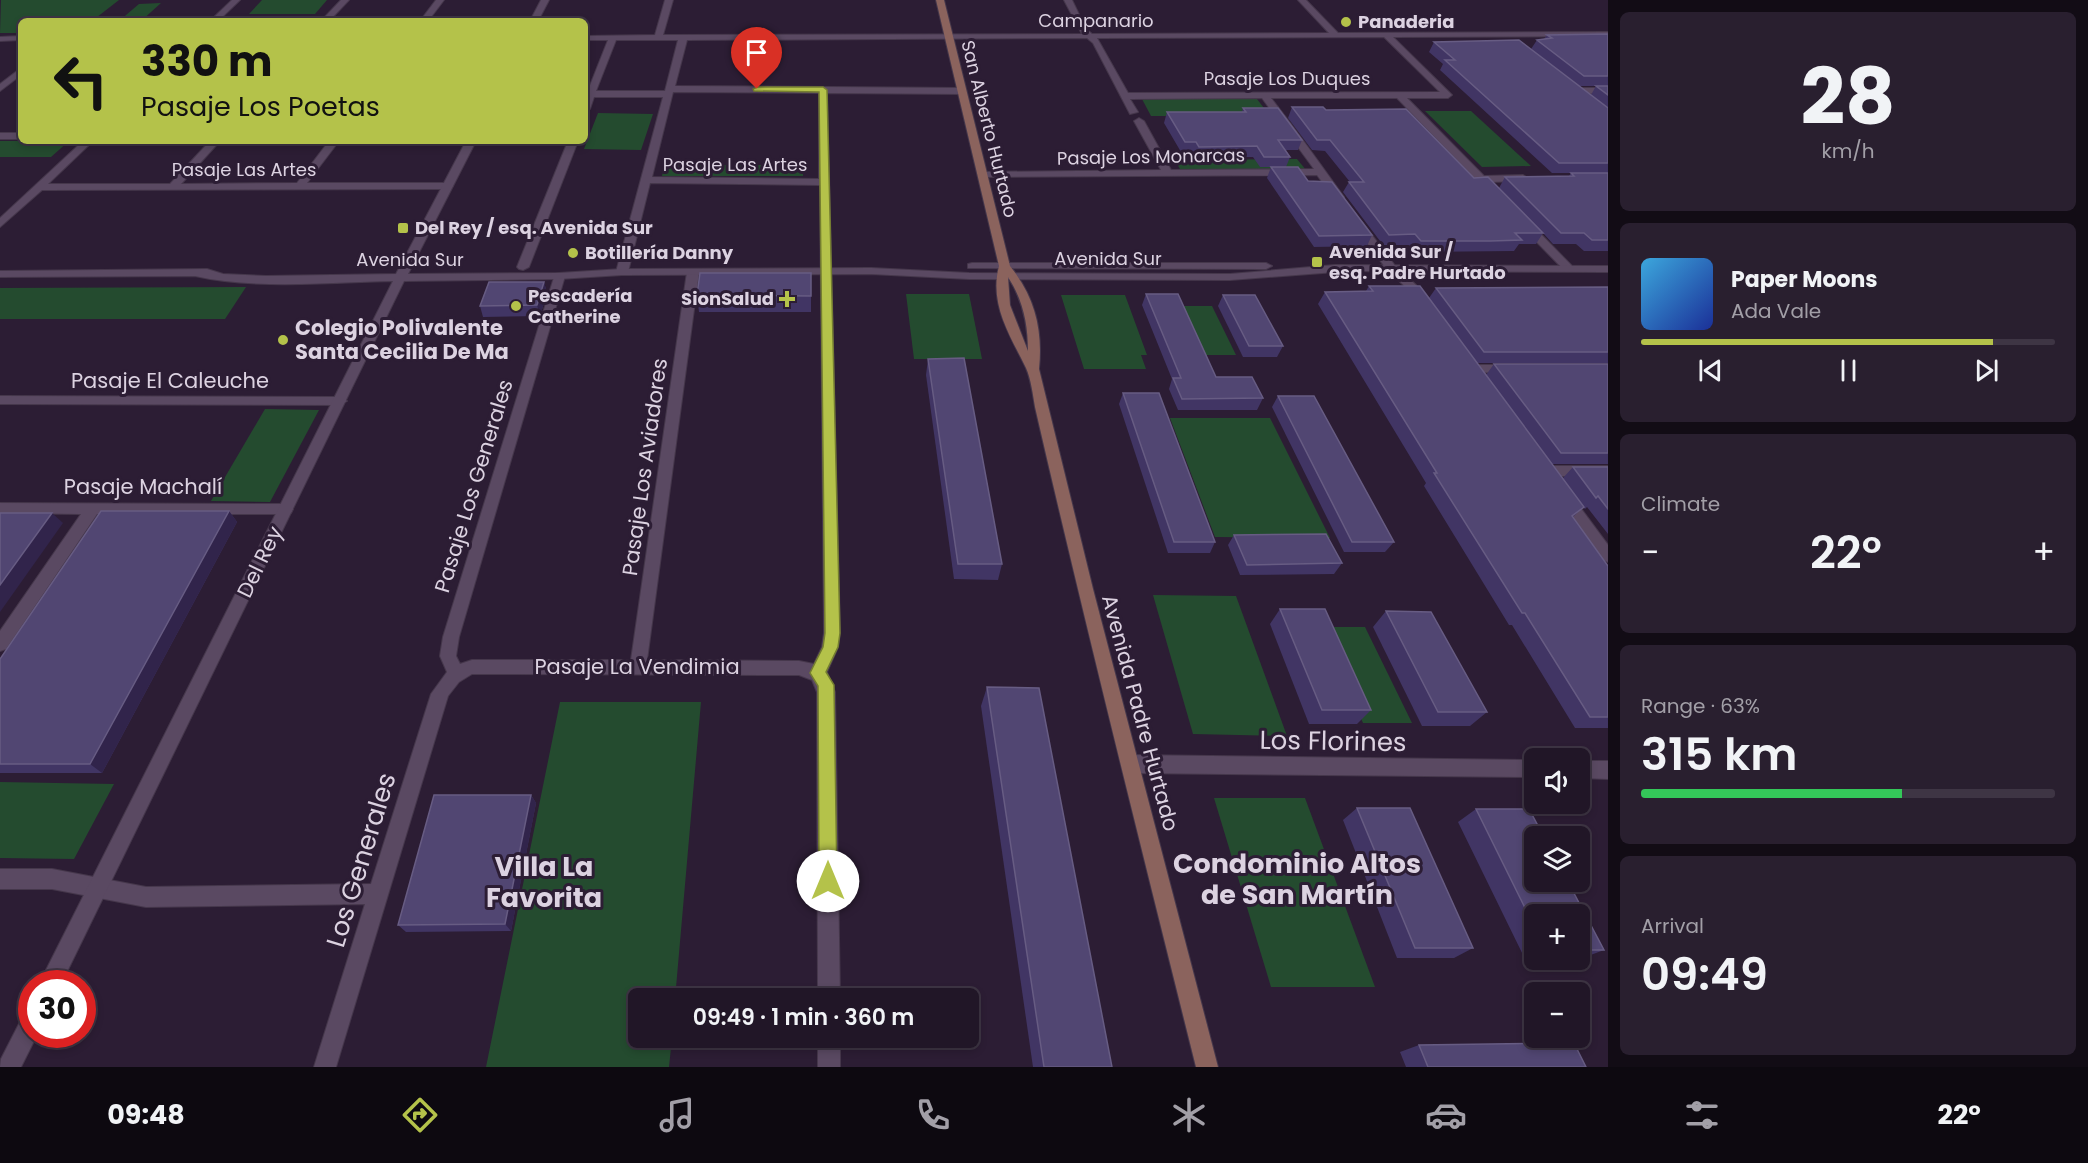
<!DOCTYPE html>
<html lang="en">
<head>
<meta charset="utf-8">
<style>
  body { margin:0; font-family:Poppins,sans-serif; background:#291f2f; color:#f1f3f6; height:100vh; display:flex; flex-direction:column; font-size:22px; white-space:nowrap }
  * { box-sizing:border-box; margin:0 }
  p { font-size:20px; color:#a29fa7 }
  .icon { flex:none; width:33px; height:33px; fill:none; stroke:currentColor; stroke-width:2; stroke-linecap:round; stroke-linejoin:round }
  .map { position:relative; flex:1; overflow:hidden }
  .panel { display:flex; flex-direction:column; gap:12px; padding:12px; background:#120c15; width:480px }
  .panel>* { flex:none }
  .banner { position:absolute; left:18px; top:18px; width:570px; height:126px; border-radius:9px; box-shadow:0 3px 9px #0003,0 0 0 2px #3e3544; background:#b4c24a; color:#111; overflow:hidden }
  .controls { position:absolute; left:1524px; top:748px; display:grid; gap:12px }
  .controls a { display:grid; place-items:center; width:66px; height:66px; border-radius:9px; background:#211627; box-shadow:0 3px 9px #0003,0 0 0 2px #3e3544; font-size:30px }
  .speed { position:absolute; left:18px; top:970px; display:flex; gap:12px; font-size:30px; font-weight:700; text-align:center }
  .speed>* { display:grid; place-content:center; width:78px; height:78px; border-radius:50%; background:#211627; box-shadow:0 3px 9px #0003,0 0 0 2px #3e3544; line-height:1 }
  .speed .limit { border:9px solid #d22; background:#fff; color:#111 }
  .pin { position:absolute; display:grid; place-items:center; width:51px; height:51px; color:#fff; margin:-62px -26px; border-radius:50% 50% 50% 0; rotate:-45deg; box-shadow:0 0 6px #0007 }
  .pin .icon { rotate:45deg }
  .me { position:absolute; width:66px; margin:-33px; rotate:0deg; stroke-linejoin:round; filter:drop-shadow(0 0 4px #0008) }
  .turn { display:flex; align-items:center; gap:21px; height:126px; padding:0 24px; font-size:27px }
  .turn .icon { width:78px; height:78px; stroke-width:2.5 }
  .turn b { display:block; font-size:42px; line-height:51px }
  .big { font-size:45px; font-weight:600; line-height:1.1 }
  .panel .widget { flex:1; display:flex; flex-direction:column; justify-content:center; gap:9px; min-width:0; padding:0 21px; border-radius:9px; background:#291f2f }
  .panel .dial { align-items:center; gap:0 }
  .dial b { font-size:78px; line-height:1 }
  .song { display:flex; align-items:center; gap:18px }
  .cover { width:72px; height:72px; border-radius:9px; background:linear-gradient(135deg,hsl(200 70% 55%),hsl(230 70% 35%)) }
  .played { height:6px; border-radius:3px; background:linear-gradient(90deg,#b4c24a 85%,#3e3544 85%) }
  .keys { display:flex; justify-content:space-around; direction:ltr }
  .heat { display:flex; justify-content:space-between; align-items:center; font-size:33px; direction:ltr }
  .charge { height:9px; border-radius:4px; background:linear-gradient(90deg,#34c759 63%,#3e3544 0) }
  .trip { position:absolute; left:628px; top:988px; width:351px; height:60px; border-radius:9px; background:#211627; box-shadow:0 3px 9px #0003,0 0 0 2px #3e3544; font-weight:600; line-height:60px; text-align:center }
  .dock { display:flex; height:96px; justify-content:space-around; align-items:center; background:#0d0910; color:#a29fa7 }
  .dock .icon { width:42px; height:42px }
  .dock .selected { color:#b4c24a }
  .dock b { font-size:27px; color:#f1f3f6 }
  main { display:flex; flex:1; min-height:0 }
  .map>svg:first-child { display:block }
  .green { fill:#244b2f }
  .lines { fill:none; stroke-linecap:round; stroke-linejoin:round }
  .minor-casing { stroke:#45374b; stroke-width:2 }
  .tertiary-casing { stroke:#45374b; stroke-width:2 }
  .secondary-casing { stroke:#45374b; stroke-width:2 }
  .minor { fill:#5a4962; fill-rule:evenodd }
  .tertiary { fill:#5a4962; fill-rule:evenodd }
  .secondary { fill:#8b635d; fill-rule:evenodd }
  .wall { fill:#413564; fill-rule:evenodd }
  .shaded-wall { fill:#31244b }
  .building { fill:#514672; stroke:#675c83; stroke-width:1.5 }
  .route { fill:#b4c24a; stroke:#757e30; stroke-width:1.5 }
  .poi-dot { fill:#b4c24a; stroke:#2c1d34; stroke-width:2 }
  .labels { text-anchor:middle; stroke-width:6; stroke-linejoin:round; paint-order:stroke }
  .far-street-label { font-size:18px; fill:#dcd2e1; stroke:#2c1d34 }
  .far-poi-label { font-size:18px; font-weight:bold; fill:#dcd2e1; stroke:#2c1d34; text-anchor:start }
  .poi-label { font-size:21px; font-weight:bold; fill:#dcd2e1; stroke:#2c1d34; text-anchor:start }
  .street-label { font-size:21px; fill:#dcd2e1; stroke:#2c1d34 }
  .near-street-label { font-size:26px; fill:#dcd2e1; stroke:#2c1d34 }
  .near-neighbourhood-label { font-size:27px; font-weight:bold; fill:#dcd2e1; stroke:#2c1d34 }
</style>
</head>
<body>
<main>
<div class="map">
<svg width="1608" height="1067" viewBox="0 0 1608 1067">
  <rect width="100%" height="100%" fill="#2c1d34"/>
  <g class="green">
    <polygon points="1,0 119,0 92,21 21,21 21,33 0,33"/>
    <polygon points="262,0 327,0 315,14 249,14"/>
    <polygon points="161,3 141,21 119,21 139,4"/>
    <polygon points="1142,99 1257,99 1270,116 1151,116"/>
    <polygon points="1425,111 1471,111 1531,166 1482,167"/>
    <polygon points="598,113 653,114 641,150 584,149"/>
    <polygon points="0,141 69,141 51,157 0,157"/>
    <polygon points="1297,159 1306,170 1181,171 1175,160"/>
    <polygon points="664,165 803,165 803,176 662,176"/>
    <polygon points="246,287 225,319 0,319 0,288"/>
    <polygon points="906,294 969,294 982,359 914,359"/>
    <polygon points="1061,295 1125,295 1147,355 1141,355 1146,369 1084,369"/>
    <polygon points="1180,306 1212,306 1236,355 1202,355"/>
    <polygon points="265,409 319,410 270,502 211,501"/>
    <polygon points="1170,418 1270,418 1330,538 1215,537"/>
    <polygon points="1153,595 1236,596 1287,736 1193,734"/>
    <polygon points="1321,627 1365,627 1412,723 1363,723"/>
    <polygon points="560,702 701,702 675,999 639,999 639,1038 672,1038 669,1067 486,1067"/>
    <polygon points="0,782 114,784 74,859 0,858"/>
    <polygon points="1214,798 1305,798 1375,987 1271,987"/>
  </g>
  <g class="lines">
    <defs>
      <g id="minor">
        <polygon points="232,0 240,0 218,21 210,21"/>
        <polygon points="341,0 349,0 329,21 321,21"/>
        <polygon points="436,0 444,0 428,21 420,21"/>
        <path d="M665,0h8l-10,35 419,-1 -18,-34h8l14,29 6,5 237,-1 -31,-33h8l32,33 270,-1v4l-215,1 59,58 -4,3h-41l77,78 39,-1 5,3 -5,3 -33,1 9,10 -5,3 -4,-1 -93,-96h-126c26,33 49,66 73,99l-5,3 -4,-1 -18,-24 -338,2v-4l4,-1 178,-2 -27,-49 5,-3 5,3 27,49 143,-1 -52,-71 -132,1 8,13 -8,2 -37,-71 -6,-5 -400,2 -12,46 287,2 4,3 -4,3 -135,-1 13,540 -2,14 -11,25 8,20 5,307h-22l-1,-307 -5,-12 -13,-5 -327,-1 -13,8 -11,14 -112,371h-22l51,-163 -219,3 -94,-18h-52v-20h52l94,18 225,-3 60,-190 16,-22 -7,-16 3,-19 112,-363 4,-1 6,3 -106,361 -3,19 4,8 12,-4h159l56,-388 6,-3 6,3 -52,388 152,1 15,3 8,-17 2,-14 -4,-448 -170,-2 -22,89 -2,2h-8l-2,-2 47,-175h-69l-4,12 -5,3v-14l23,-58h-23v-4l70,-1zM1384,37l56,55 -312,1 -31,-55zM616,40h62l-13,51h-69zM673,92l146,1v86l-167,-2z"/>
        <polygon points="21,36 21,40 0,41 0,37"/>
        <polygon points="21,68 21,75 0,91 0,84"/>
        <polygon points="1575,88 1608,88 1608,94 1572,93 1572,89"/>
        <rect x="0" y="133" width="21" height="6"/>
        <polygon points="83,141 93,141 48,184 170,184 210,141 220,141 181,184 297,183 329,141 339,141 307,183 448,183 453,186 448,189 42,190 0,227 0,218"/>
        <polygon points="568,141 578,141 529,267 523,270 519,269 517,267"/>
        <polygon points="1358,221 1362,222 1396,267 1416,285 1429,302 1427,304 1419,304 1408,289 1388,271 1353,224"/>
        <polygon points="1525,221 1529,222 1573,267 1573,271 1565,271 1521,226 1520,224"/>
        <polygon points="1471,365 1510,365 1516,369 1510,373 1467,372 1465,369"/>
        <polygon points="0,396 340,397 347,401 340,405 0,404"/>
        <polygon points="1546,466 1608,466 1608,476 1546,476 1539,471"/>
        <polygon points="1566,494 1571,495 1608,545 1608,562 1603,560 1561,503 1559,499"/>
        <polygon points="0,503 286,504 291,505 293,509 291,513 286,514 97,514 6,649 0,651 0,631 81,514 0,513"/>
        <polygon points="1131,755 1534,760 1534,777 1131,773 1125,770 1122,764 1125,758"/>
        <polygon points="1580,761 1608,761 1608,779 1580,778"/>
        <rect x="818" y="1038" width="22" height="29"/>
      </g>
      <g id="tertiary">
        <polygon points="541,0 549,0 538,21 530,21"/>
        <path d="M466,141h10l-68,133 151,-1 63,-4 249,-1 98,5 261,1 105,-9 273,1v6l-259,-1 -119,9 -261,-1 -98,-5 -249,1 -63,4 -155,2 -343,703h-22l354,-703c-63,1 -136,9 -198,-5l-195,1v-6l207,-2 16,5 43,2 130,-2z"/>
        <polygon points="972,263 1266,263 1272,266 1266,269 968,268 968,264"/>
        <polygon points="32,1011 32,1035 37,1035 21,1067 0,1067 1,1059 24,1014"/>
      </g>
      <path id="secondary" d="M936,0h8l66,266c25,31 33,64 29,103l54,220 125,478h-22c-55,-220 -110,-439 -161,-660 -2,-12 -4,-28 -9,-39 -16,-33 -37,-64 -27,-102zM1008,277c15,23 20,47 20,74l-18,-46z"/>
    </defs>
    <use href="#minor" class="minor-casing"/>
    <use href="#tertiary" class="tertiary-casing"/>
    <use href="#secondary" class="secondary-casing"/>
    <use href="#minor" class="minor"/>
    <use href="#tertiary" class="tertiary"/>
    <use href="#secondary" class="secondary"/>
  </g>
  <g class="wall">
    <path d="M1608,34v217h-24l-8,-7h-23l-10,-11 -7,11h-17l-5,7 -99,1 -6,-7h-26l-40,-53 6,-10h1l-25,-31 -13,-1 -24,-32 4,-11 34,3 148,68 63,49 -38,-39 6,-11 64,-1 2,-3h-19l-112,-103 3,-6 -14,-12 5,-10 97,7 6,-9 7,-1 3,-4zM1579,86h21h-4l-5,9z"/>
    <polygon points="1243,108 1302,140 1298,150 1286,150 1290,157 1286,167 1260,167 1253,157 1196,157 1192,152 1181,152 1164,123 1167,112 1242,112"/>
    <polygon points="1271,167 1308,181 1372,235 1367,246 1314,247 1267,178"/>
    <polygon points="811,273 811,312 699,312 697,295"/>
    <polygon points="544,282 547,293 540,316 483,317 480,306"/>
    <polygon points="1369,286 1429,298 1436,288 1608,287 1608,363 1477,363 1486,375 1494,364 1608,364 1608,464 1552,464 1563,478 1573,467 1608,467 1608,534 1587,507 1585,509 1583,507 1573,517 1608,566 1608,728 1575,728 1512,625 1509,625 1424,486 1426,483 1318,304 1325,292 1366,291"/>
    <polygon points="1146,294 1216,377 1263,398 1257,410 1178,410 1169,389 1172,379 1142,305"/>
    <polygon points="1223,295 1283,346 1277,357 1243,357 1218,306"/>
    <polygon points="928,359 1002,564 998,580 954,579 926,375"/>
    <polygon points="1123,393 1215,542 1210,553 1168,553 1119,404"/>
    <polygon points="1278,396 1394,542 1385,552 1344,552 1272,407"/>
    <polygon points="229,511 237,522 102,773 0,773 0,659"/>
    <polygon points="1234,535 1342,563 1334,574 1240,575 1228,545"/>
    <polygon points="1280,609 1371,710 1357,724 1309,724 1270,624"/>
    <polygon points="1386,611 1487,712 1470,726 1422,726 1373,627"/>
    <polygon points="987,687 1112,1067 1033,1067 981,706"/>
    <polygon points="531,795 536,803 511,931 406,932 398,925"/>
    <polygon points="1357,808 1473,948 1454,958 1397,958 1343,820"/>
    <polygon points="1476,809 1529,809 1544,837 1534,837 1534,882 1568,882 1604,950 1580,959 1580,915 1534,915 1534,959 1525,959 1458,822"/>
    <polygon points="1419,1045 1586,1067 1406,1067 1400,1052"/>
  </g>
  <g class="shaded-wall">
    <polygon points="544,282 547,293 540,316 537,305"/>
    <polygon points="229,511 237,522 102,773 90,764"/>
    <polygon points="52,513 63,523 0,612 0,585"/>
    <polygon points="531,795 536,803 511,931 505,924"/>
  </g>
  <g class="building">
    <polygon points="1608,34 1608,76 1584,76 1537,40 1552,38 1547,35"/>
    <polygon points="1519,40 1608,108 1608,163 1559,163 1445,60 1455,60 1434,42"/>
    <polygon points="1596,86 1608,86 1608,95"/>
    <polygon points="1292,107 1323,107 1326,110 1406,109 1474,178 1488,177 1543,233 1515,233 1522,240 1490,241 1421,241 1415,234 1389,235 1349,182 1364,182 1330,140 1317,140"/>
    <polygon points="1243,108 1278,108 1302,140 1278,140 1290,157 1264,157 1257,146 1199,147 1196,142 1185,142 1167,112 1246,112"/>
    <polygon points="1271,167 1298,167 1308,181 1332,182 1372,235 1319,236"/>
    <polygon points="1571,173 1608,173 1608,240 1592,240 1584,233 1561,233 1505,177 1574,176"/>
    <polygon points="700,273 811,273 811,296 697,295"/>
    <polygon points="489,282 544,282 537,305 480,306"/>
    <polygon points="1369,286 1420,286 1584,507 1572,516 1608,566 1608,717 1590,717 1525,613 1522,613 1434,473 1437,473 1325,292 1373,291"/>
    <polygon points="1608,287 1608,352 1484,352 1436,288"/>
    <polygon points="1146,294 1178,294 1216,377 1252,377 1263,398 1182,399 1173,378 1181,378"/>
    <polygon points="1223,295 1255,295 1283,346 1249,346"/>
    <polygon points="964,358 1002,564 958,564 928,359"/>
    <polygon points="1494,364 1608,364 1608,453 1561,453"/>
    <polygon points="1123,393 1159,393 1215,542 1174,542"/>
    <polygon points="1278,396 1314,396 1394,542 1352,542"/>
    <polygon points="1573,467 1608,467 1608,509 1598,496 1596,498"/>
    <polygon points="101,511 229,511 90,764 0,764 0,659"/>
    <polygon points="0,513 52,513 0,585"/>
    <polygon points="1326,534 1342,563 1247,565 1234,535"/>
    <polygon points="1280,609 1325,609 1371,710 1322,710"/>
    <polygon points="1386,611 1431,612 1487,712 1438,712"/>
    <polygon points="987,687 1039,688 1112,1067 1044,1067"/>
    <polygon points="434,795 531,795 505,924 398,925"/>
    <polygon points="1357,808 1410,808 1473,948 1415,948"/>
    <polygon points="1476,809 1529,809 1544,837 1534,837 1534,882 1568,882 1604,950 1580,950 1580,915 1534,915 1534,926"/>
    <polygon points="1574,1043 1586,1067 1428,1067 1419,1045"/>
  </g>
  <polygon class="route" points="757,87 823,87 827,90 840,633 838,647 826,672 834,685 837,881 834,887 828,890 821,887 819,881 818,686 810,673 823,647 825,633 819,92 754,91 753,89"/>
  <g class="poi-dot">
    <circle cx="1346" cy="22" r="6"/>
    <rect x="397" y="222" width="12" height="12" rx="3"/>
    <circle cx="573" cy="253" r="6"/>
    <rect x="1311" y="256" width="12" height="12" rx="3"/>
    <path d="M784 290h6v6h6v6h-6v6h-6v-6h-6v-6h6z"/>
    <circle cx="516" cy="306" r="6"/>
    <circle cx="283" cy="340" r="6"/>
  </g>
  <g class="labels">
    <g class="far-street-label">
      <text x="1096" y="27">Campanario</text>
      <text x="1287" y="85">Pasaje Los Duques</text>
      <text transform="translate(989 129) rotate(76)" y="6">San Alberto Hurtado</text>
      <text transform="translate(1151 157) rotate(-1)" y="6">Pasaje Los Monarcas</text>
      <text x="735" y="171">Pasaje Las Artes</text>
      <text x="244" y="176">Pasaje Las Artes</text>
      <text x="1108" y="265">Avenida Sur</text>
      <text x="410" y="266">Avenida Sur</text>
    </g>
    <g class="far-poi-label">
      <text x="1358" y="28">Panaderia</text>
      <text x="415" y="234">Del Rey / esq. Avenida Sur</text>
      <text x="1329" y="258">Avenida Sur /<tspan x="1329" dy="21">esq. Padre Hurtado</tspan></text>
      <text x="585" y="259">Botillería Danny</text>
      <text x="528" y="302">Pescadería<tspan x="528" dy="21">Catherine</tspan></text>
      <text x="774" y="305" text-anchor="end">SionSalud</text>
    </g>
    <g class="poi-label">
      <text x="295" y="335">Colegio Polivalente<tspan x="295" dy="24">Santa Cecilia De Ma</tspan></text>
    </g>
    <g class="street-label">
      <text x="170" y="388">Pasaje El Caleuche</text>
      <text transform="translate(645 467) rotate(-82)" y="7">Pasaje Los Aviadores</text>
      <text transform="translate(474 486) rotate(-73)" y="7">Pasaje Los Generales</text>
      <text x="143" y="494">Pasaje Machalí</text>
      <text transform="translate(260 562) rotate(-64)" y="7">Del Rey</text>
      <text x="637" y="674">Pasaje La Vendimia</text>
      <text transform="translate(1140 713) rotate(75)" y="7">Avenida Padre Hurtado</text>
    </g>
    <g class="near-street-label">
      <text transform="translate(1333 741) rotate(1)" y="9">Los Florines</text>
      <text transform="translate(361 860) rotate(-73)" y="9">Los Generales</text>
    </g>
    <g class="near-neighbourhood-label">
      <text x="1297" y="873">Condominio Altos<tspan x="1297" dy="31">de San Martín</tspan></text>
      <text x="544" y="876">Villa La<tspan x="544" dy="31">Favorita</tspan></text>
    </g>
  </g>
</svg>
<div class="controls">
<a><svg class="icon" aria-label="sound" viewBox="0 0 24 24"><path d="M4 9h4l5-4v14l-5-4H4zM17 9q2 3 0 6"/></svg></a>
<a><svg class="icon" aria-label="layers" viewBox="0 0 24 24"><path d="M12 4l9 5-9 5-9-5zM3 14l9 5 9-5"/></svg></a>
<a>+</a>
<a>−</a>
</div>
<div class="speed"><div class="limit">30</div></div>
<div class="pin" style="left:757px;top:89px;background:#d93025"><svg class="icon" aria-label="arrive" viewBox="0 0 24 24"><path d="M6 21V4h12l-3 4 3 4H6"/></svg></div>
<svg class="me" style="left:828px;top:881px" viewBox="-20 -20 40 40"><circle r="19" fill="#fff"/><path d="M0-13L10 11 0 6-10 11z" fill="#b4c24a"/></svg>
<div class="trip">09:49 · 1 min · 360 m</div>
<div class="banner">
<div class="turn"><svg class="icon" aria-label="left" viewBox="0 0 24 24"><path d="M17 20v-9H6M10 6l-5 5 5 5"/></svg><div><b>330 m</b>Pasaje Los Poetas</div></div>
</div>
</div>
<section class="panel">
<div class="widget dial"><b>28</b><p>km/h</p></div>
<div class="widget">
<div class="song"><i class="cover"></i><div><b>Paper Moons</b><p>Ada Vale</p></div></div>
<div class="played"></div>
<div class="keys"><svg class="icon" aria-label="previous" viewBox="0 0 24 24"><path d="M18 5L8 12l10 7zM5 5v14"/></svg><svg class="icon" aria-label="pause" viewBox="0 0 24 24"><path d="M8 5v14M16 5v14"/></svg><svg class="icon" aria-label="next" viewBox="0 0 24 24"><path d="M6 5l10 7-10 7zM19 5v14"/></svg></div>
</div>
<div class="widget"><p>Climate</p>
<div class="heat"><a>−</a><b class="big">22°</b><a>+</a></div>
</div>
<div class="widget"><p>Range · 63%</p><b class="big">315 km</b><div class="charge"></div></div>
<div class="widget"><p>Arrival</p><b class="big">09:49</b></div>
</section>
</main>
<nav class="dock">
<b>09:48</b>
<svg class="icon selected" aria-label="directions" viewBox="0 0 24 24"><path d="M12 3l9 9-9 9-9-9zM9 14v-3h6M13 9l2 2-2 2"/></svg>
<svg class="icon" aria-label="music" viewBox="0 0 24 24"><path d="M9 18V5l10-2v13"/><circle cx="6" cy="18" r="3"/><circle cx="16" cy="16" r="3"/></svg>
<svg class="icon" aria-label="phone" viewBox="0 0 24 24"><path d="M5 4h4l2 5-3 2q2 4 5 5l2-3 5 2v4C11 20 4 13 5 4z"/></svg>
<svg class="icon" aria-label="climate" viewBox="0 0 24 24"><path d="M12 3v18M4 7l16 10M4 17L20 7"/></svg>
<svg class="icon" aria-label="car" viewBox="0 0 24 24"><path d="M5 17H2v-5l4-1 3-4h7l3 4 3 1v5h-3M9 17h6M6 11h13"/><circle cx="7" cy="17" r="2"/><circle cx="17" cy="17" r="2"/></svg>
<svg class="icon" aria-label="filters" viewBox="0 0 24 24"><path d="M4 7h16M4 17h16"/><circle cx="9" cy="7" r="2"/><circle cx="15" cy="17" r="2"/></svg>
<b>22°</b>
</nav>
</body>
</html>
